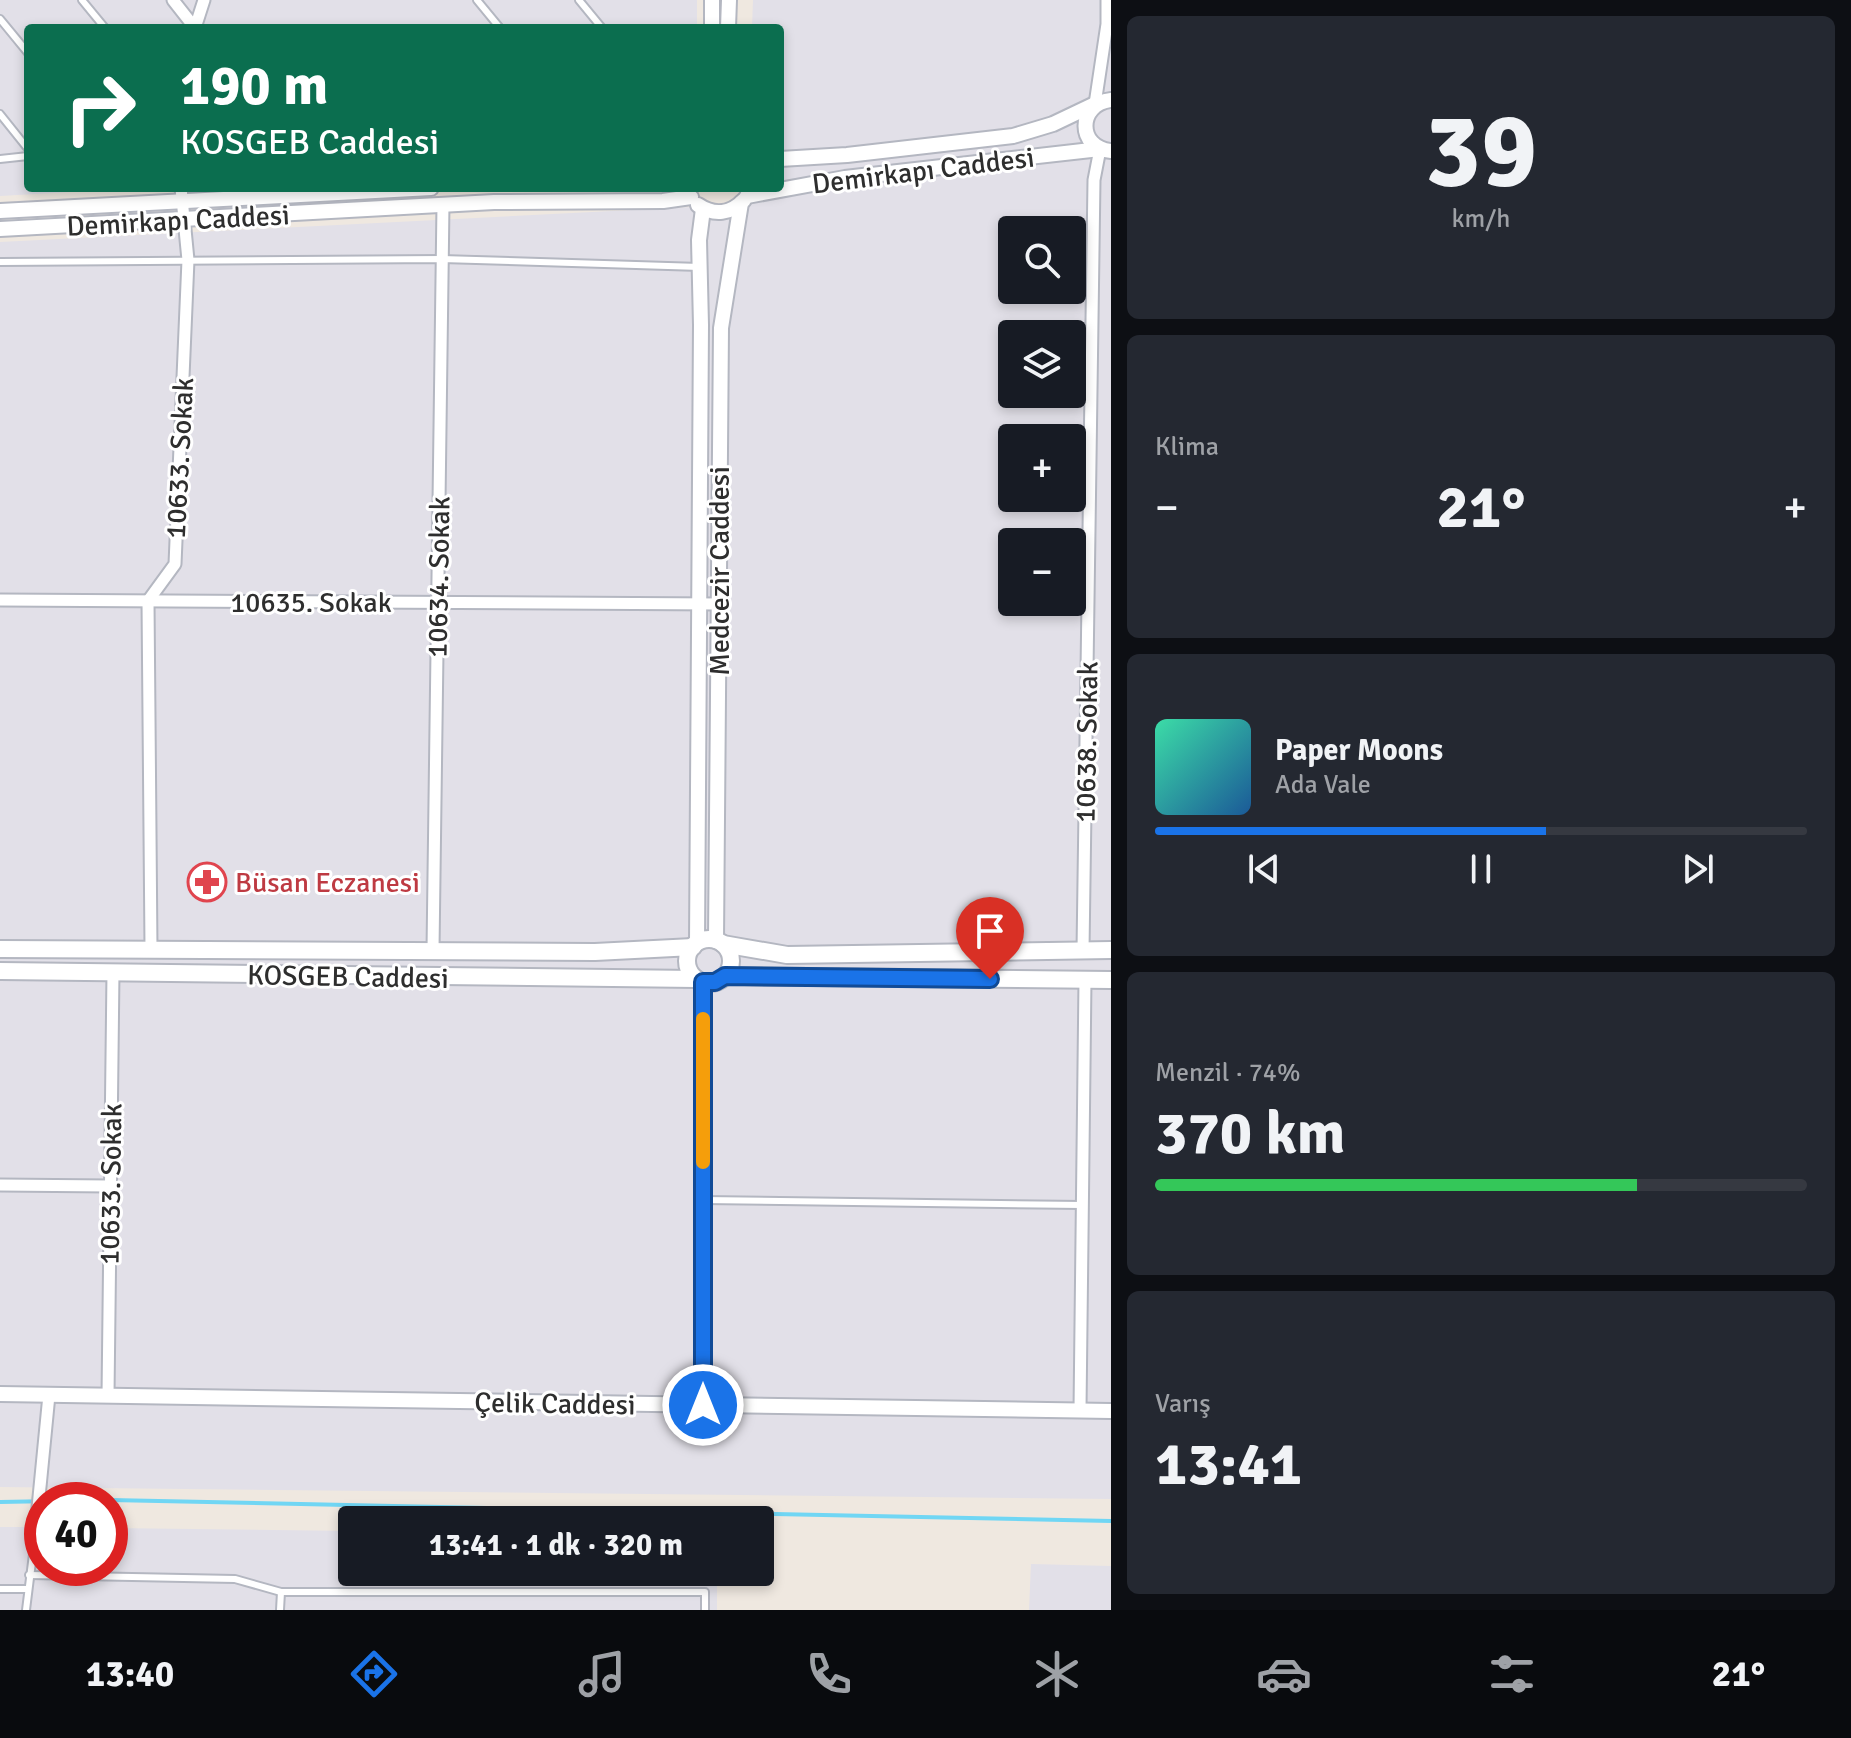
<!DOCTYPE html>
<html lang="tr">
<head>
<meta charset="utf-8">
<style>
  body { margin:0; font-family:Signika,sans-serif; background:#242831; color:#f1f3f6; height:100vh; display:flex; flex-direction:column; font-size:30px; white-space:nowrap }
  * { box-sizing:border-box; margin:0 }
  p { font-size:26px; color:#9ea1a6 }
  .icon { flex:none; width:44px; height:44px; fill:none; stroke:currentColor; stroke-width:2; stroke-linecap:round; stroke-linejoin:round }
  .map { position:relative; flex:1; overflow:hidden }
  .details { display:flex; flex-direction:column; gap:16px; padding:16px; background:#0d0f14; width:740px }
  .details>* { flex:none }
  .top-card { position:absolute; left:24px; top:24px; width:760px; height:168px; border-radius:8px; box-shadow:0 4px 12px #0003; background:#0b6e4f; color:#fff; overflow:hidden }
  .tools { position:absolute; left:998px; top:216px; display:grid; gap:16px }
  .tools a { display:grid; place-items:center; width:88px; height:88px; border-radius:8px; background:#171b24; box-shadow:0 4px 12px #0003; font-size:40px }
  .speed { position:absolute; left:24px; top:1482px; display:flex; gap:16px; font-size:40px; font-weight:700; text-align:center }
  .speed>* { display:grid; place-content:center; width:104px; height:104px; border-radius:50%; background:#171b24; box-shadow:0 4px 12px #0003; line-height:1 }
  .speed .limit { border:12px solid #d22; background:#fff; color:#111 }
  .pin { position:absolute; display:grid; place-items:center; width:68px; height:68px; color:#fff; margin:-82px -34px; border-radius:50% 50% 50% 0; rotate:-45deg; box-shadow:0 0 8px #0007 }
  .pin .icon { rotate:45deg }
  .me { position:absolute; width:88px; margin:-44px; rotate:0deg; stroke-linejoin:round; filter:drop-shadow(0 0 6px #0008) }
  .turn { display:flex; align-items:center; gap:28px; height:168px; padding:0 24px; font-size:36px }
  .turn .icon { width:104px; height:104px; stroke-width:2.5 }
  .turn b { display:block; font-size:56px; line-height:68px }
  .big { font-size:60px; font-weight:700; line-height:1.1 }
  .details .widget { flex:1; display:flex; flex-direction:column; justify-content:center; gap:12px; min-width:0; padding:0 28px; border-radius:12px; background:#242831 }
  .details .dial { align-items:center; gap:0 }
  .dial b { font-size:104px; line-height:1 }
  .song { display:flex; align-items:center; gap:24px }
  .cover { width:96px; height:96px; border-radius:12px; background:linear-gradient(135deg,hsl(160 70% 55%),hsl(210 70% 35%)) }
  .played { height:8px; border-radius:4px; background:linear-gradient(90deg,#1a73e8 60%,#363941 60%) }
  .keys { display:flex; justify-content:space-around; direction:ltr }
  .heat { display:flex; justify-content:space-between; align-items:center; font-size:44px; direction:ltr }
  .charge { height:12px; border-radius:6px; background:linear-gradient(90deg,#34c759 74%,#363941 0) }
  .trip { position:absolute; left:338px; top:1506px; width:436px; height:80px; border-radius:8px; background:#171b24; box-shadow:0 4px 12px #0003; font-weight:700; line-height:80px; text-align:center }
  .dock { display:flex; height:128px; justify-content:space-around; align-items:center; background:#090b0e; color:#9ea1a6 }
  .dock .icon { width:56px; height:56px }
  .dock .selected { color:#1a73e8 }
  .dock b { font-size:36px; color:#f1f3f6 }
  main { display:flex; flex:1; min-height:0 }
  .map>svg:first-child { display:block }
  .industrial { fill:#e2e0e8; fill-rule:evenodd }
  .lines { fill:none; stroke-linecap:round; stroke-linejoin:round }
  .stream { stroke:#70d6f4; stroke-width:4 }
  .service-casing { stroke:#b4b7c1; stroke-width:10 }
  .minor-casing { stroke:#b4b7c1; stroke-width:15 }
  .tertiary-casing { stroke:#b4b7c1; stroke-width:18 }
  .secondary-casing { stroke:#b4b7c1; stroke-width:20 }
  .service { stroke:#fff; stroke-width:6 }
  .minor { stroke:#fff; stroke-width:11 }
  .tertiary { stroke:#fff; stroke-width:14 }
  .secondary { stroke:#fff; stroke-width:16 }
  .route-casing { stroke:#114b97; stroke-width:20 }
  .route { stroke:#1a73e8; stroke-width:14 }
  .slow { stroke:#f59e0b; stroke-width:14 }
  .labels { text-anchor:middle; stroke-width:6; stroke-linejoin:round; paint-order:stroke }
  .street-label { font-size:28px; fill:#2e2e2e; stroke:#fff }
  .health-label { font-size:28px; fill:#be3a42; stroke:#fff; text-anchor:start }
</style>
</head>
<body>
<main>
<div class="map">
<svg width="1111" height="1610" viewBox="0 0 1111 1610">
  <rect width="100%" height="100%" fill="#efe8e0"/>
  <g class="industrial">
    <polygon points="0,0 697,0 697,28 28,28 28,188 142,188 0,196"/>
    <path d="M753,0h358v1499l-1111,-12v-1245l750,-38v-16h30v-160h-28zM1012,230h60v60h-60zM1012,334h60v60h-60zM1012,438h60v60h-60zM1012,542h60v60h-60z"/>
    <polygon points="0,1527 42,1527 42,1568 110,1568 110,1528 352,1531 352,1572 717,1572 717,1610 0,1610"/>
    <polygon points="1031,1564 1111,1566 1111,1610 1029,1610"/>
  </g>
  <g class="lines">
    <g class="stream">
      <polyline points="110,1500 1111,1521"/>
      <polyline points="0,1502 108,1500"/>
    </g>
    <defs>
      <g id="service">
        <polyline points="82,0 105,28"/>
        <polyline points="477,0 500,28"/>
        <polyline points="579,0 602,28"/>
        <polyline points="0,19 28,53"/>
        <polyline points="0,114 28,149"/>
        <polyline points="0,159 28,156"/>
        <polyline points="0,262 442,259 700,267"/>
        <polyline points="703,1200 1082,1205"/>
        <polyline points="29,1575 235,1579 281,1592 705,1592 705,1610"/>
        <polyline points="0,1589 28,1589"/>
        <polyline points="26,1610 35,1538"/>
        <polyline points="280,1610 281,1592"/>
      </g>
      <g id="minor">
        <polyline points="173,0 195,28"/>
        <polyline points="195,28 204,0"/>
        <polyline points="1095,104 1107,24 1107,0"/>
        <polyline points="0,600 719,604"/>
        <polyline points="151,948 148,601 175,564 188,260 181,188"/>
        <polyline points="433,950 443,204"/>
        <polyline points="1083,950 1094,180 1100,149"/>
        <polyline points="0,1185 110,1186"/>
        <polyline points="108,1396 113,972"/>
        <polyline points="1080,1410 1085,980"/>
        <polyline points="35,1538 49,1395"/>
      </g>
      <g id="tertiary">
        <polyline points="712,28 712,0"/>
        <polyline points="728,28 729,0"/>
        <path d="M1111,100c-34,4 -34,48 0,51"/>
        <polyline points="780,159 847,155 1013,136 1053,124 1095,104"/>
        <polyline points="747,196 845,178 1100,149"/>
        <path d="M698,205c16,11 33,9 46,-5"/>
        <polyline points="0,211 431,188"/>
        <polyline points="0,229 494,202 663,201 691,197"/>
        <polyline points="716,941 721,328 741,203"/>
        <polyline points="697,943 701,325 699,240 703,209"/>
        <polyline points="0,1394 1111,1411"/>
        <polyline points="703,1405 703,982"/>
      </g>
      <g id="secondary">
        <circle cx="709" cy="961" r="22"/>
        <polyline points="723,944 787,955 1111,950"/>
        <polyline points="0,949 595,952 693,947"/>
        <polyline points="0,971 696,979"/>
        <polyline points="725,976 1111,980"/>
      </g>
    </defs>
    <use href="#service" class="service-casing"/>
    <use href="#minor" class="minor-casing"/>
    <use href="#tertiary" class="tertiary-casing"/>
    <use href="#secondary" class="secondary-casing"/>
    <use href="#service" class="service"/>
    <use href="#minor" class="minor"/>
    <use href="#tertiary" class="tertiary"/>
    <use href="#secondary" class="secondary"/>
  </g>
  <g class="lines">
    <defs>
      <polyline id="route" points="703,1405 703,982 715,982 725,976 990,979"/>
    </defs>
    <use href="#route" class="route-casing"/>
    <use href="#route" class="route"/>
    <polyline class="slow" points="703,1162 703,1019"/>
  </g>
  <defs>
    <symbol id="pharmacy-ring" viewBox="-11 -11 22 22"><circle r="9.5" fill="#fff" stroke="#e0444e" stroke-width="1.5"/><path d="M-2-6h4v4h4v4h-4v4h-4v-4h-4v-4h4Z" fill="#e0444e"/></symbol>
  </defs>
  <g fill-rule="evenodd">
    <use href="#pharmacy-ring" x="185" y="860" width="44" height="44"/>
  </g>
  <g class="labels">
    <g class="street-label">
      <text transform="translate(923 170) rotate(-7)" y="10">Demirkapı Caddesi</text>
      <text transform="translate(178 220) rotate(-3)" y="10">Demirkapı Caddesi</text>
      <text transform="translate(179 458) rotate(-87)" y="10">10633. Sokak</text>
      <text transform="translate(719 571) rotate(-90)" y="10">Medcezir Caddesi</text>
      <text transform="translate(438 577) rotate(-89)" y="10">10634. Sokak</text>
      <text x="311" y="612">10635. Sokak</text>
      <text transform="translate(1086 742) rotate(-89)" y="10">10638. Sokak</text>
      <text transform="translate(348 976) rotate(1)" y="10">KOSGEB Caddesi</text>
      <text transform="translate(110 1184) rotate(-89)" y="10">10633. Sokak</text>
      <text transform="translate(555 1403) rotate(1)" y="10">Çelik Caddesi</text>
    </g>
    <g class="health-label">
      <text x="235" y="892">Büsan Eczanesi</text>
    </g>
  </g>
</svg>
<div class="tools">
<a><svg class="icon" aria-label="search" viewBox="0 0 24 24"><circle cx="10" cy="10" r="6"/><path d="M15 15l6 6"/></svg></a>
<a><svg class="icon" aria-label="layers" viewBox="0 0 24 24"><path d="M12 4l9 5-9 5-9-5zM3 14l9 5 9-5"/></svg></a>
<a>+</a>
<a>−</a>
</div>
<div class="speed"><div class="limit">40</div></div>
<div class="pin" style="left:990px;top:979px;background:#d93025"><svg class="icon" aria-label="arrive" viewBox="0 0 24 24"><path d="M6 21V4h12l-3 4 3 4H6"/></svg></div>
<svg class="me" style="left:703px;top:1405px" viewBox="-20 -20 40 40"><circle r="17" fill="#1a73e8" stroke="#fff" stroke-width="3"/><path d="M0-11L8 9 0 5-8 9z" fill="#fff"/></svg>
<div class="trip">13:41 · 1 dk · 320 m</div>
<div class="top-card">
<div class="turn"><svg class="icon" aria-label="right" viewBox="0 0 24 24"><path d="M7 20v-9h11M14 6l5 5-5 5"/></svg><div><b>190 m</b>KOSGEB Caddesi</div></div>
</div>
</div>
<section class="details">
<div class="widget dial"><b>39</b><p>km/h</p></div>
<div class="widget"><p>Klima</p>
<div class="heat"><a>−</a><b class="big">21°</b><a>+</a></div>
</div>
<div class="widget">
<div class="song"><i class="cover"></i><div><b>Paper Moons</b><p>Ada Vale</p></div></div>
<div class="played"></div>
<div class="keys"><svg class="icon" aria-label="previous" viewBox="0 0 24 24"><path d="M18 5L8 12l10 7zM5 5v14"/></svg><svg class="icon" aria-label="pause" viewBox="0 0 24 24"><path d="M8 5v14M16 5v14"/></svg><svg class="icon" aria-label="next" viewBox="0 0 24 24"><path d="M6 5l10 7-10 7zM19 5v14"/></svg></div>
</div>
<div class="widget"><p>Menzil · 74%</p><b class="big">370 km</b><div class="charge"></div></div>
<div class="widget"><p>Varış</p><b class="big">13:41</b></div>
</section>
</main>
<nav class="dock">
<b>13:40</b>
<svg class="icon selected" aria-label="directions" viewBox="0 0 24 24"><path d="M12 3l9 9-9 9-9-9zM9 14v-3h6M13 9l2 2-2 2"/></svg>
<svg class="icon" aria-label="music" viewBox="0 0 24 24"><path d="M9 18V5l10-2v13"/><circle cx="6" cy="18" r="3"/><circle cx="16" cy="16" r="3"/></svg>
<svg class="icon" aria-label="phone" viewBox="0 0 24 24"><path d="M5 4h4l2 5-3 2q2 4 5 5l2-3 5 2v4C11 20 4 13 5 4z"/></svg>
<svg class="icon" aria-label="climate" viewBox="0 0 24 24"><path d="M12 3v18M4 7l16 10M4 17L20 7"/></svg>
<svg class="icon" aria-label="car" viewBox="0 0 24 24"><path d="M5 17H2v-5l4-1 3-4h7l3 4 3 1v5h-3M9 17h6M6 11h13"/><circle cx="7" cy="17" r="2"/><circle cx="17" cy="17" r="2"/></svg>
<svg class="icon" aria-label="filters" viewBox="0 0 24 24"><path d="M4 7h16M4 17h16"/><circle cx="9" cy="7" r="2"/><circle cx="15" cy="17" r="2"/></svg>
<b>21°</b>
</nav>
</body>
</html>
